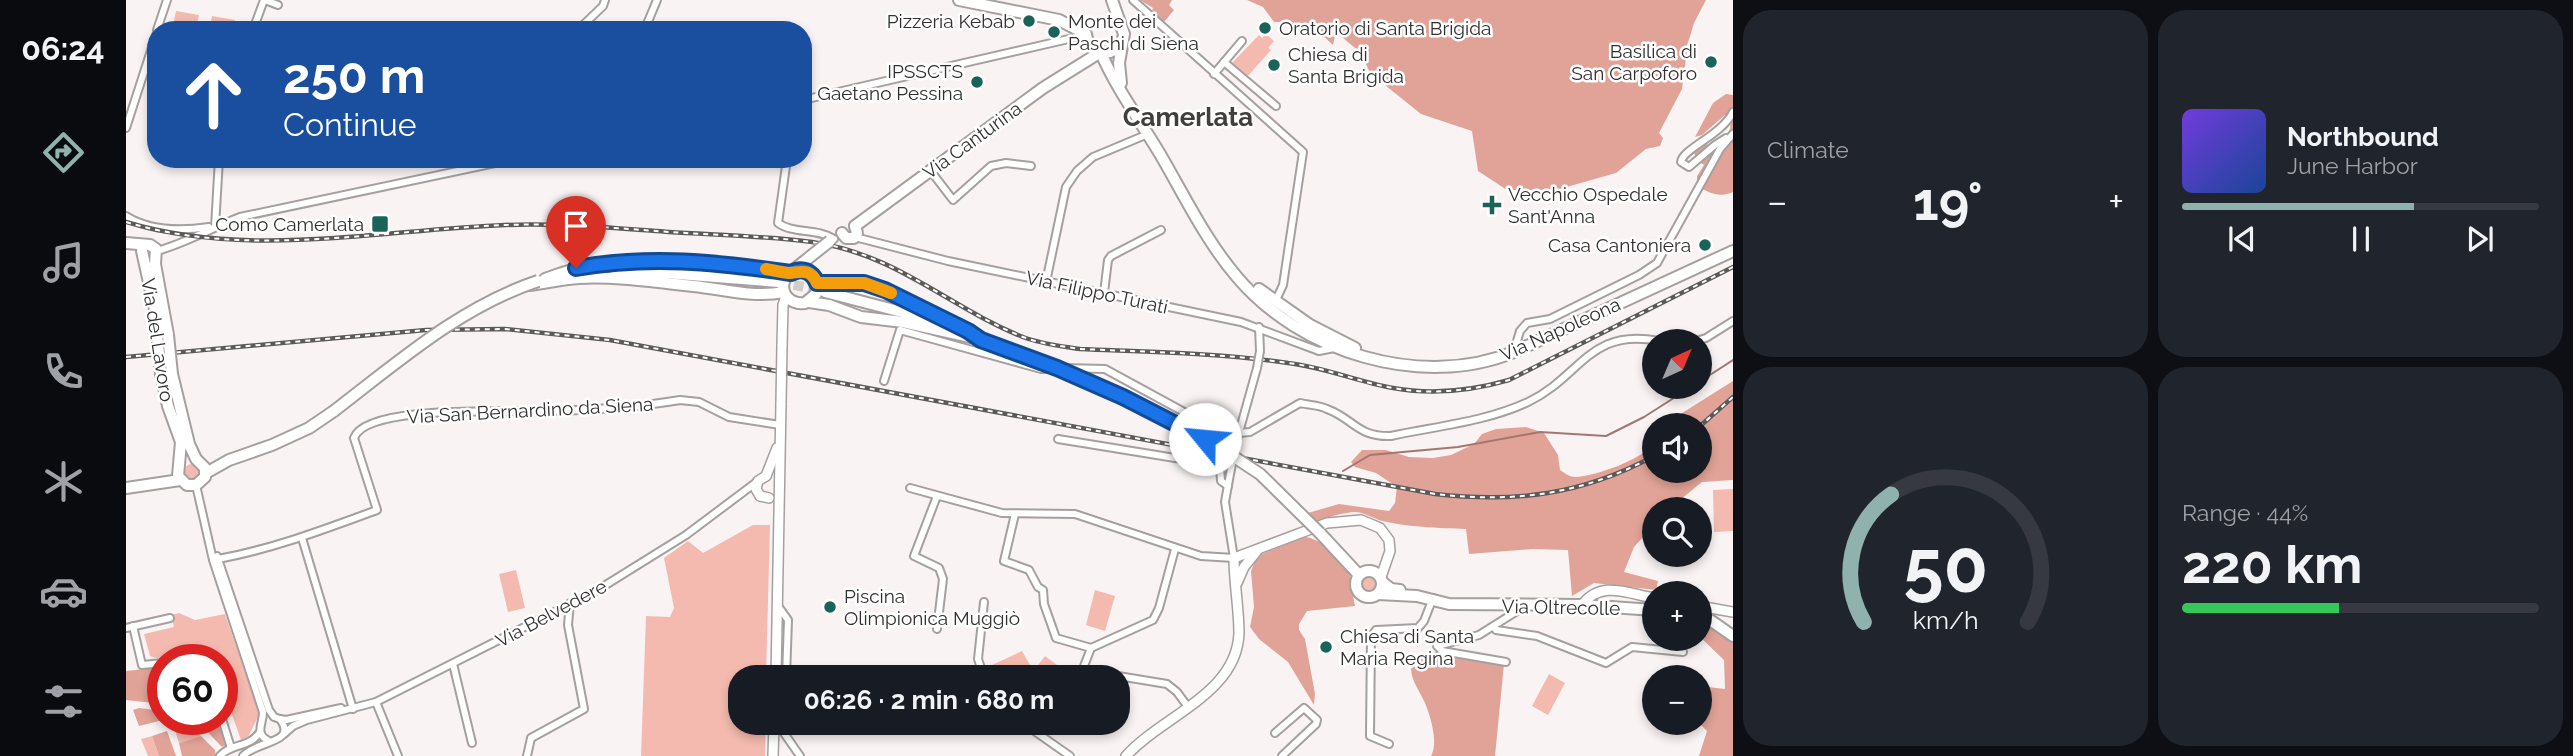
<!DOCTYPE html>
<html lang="en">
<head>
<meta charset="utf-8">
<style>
  body { margin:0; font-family:Raleway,sans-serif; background:#20242c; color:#f1f3f6; height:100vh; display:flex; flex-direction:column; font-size:26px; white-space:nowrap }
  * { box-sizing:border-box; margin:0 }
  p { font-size:23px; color:#9ea1a6 }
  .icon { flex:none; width:38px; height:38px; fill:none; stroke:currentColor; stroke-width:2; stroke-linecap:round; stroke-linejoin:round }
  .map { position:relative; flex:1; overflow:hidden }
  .drawer { display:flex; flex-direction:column; gap:10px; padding:10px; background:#0d0f14; width:840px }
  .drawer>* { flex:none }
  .hud { position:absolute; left:21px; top:21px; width:665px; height:147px; border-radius:28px; box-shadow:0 4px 10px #0003; background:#1a4fa0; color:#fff; overflow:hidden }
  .needle { width:46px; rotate:44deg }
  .buttons { position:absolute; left:1516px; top:329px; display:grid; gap:14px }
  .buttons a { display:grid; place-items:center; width:70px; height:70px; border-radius:50%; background:#171b24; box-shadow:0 4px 10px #0003; font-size:35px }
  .speed { position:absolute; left:21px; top:644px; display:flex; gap:14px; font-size:35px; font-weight:700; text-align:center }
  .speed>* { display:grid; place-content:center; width:91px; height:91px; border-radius:50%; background:#171b24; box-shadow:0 4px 10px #0003; line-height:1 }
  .speed .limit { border:10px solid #d22; background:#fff; color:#111 }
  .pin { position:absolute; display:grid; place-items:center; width:60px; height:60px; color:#fff; margin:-72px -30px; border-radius:50% 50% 50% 0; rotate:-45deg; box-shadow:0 0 7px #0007 }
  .pin .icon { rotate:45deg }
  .me { position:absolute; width:77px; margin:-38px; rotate:298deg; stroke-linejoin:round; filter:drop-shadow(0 0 5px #0008) }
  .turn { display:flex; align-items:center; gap:24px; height:147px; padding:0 21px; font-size:32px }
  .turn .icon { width:91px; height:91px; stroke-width:2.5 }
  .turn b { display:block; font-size:49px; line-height:60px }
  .big { font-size:52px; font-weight:700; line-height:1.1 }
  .drawer .widget { flex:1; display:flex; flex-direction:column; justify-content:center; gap:10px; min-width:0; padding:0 24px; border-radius:28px; background:#20242c }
  .drawer .dial { align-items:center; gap:0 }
  .dial svg { height:182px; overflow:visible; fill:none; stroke:#363941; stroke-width:7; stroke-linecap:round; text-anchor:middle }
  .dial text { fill:#f1f3f6; stroke:none }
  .song { display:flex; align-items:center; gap:21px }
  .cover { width:84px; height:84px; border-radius:10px; background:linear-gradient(135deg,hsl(260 70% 55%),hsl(220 70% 35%)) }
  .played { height:7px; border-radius:4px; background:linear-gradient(90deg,#90b2af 65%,#363941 65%) }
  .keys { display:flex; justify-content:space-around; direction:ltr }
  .heat { display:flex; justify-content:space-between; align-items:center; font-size:38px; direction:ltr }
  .charge { height:10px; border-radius:5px; background:linear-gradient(90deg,#34c759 44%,#363941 0) }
  .drawer .tiles { flex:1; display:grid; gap:10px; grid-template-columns:repeat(2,1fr) }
  .trip { position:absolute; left:602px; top:665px; width:402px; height:70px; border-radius:28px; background:#171b24; box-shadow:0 4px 10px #0003; font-weight:700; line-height:70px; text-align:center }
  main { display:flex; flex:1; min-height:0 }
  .dock { display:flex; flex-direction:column; width:126px; justify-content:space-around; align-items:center; background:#090b0e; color:#9ea1a6 }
  .dock .icon { width:49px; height:49px }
  .dock .current { color:#90b2af }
  .dock b { font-size:32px; color:#f1f3f6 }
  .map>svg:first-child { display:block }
  .green { fill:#f4baaf }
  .forest { fill:#e1a397 }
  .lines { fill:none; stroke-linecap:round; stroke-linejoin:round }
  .stream { stroke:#a3776f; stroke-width:2 }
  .primary-tunnel { stroke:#d1cdcc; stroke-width:10; stroke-dasharray:10 5; stroke-linecap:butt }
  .street-casing { stroke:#a5a09f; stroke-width:10 }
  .secondary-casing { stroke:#a5a09f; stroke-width:12 }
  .primary-casing { stroke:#a5a09f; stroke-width:14 }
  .street { stroke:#fff; stroke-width:6 }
  .secondary { stroke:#fff; stroke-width:9 }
  .primary { stroke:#fff; stroke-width:10 }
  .rail-casing { stroke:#5c5959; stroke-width:4.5 }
  .rail { stroke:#fff; stroke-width:2; stroke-dasharray:5; stroke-linecap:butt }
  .street-bridge-casing { stroke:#a5a09f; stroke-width:10; stroke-linecap:butt }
  .secondary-bridge-casing { stroke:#a5a09f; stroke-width:12; stroke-linecap:butt }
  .primary-bridge-casing { stroke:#a5a09f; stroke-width:14; stroke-linecap:butt }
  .street-bridge { stroke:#fff; stroke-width:6 }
  .secondary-bridge { stroke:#fff; stroke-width:9 }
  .primary-bridge { stroke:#fff; stroke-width:10 }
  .route-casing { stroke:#114b97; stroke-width:18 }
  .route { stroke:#1a73e8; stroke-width:12 }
  .slow { stroke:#f59e0b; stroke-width:12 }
  .poi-dot { fill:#1a6358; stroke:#fff; stroke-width:2.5 }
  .labels { text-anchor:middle; stroke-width:5; stroke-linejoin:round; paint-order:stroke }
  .poi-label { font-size:19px; fill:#312f2f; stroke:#fff; text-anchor:start }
  .street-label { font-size:19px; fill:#312f2f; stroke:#fff }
  .district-label { font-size:26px; font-weight:bold; fill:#423e3d; stroke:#fff }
</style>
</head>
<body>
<main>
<nav class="dock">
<b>06:24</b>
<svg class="icon current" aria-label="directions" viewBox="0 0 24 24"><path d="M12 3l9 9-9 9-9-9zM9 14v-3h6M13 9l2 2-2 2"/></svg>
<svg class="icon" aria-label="music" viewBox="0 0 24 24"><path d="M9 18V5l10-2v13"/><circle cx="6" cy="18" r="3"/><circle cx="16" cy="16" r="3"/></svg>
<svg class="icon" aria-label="phone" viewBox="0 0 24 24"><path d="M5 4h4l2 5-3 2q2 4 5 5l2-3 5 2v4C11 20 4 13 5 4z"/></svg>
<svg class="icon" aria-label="climate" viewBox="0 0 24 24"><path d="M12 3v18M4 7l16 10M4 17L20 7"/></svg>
<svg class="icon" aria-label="car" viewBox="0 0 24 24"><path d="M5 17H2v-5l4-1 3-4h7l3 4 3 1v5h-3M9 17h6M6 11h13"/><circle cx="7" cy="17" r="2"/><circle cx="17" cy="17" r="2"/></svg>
<svg class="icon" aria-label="filters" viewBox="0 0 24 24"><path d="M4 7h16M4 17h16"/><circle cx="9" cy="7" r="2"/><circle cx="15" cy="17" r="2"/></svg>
</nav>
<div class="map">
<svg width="1607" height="756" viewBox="0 0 1607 756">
  <rect width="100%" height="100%" fill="#f9f4f3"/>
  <g class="green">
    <polygon points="50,11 73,15 71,25 48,21"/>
    <polygon points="86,16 109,20 107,30 84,27"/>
    <polygon points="1140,34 1148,41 1142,48 1145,50 1120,78 1105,64 1133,35 1136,38"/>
    <circle cx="66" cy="472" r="8"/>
    <polygon points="1607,489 1607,531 1588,532 1587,490"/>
    <polygon points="627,525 644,525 640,677 614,677 614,723 640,723 639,756 515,756 520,616 544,617 548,608 538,558 562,541 577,553"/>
    <polygon points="390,570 399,608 382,612 373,574"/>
    <circle cx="1243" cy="584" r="8"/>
    <polygon points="969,590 989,596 979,631 960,625"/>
    <polygon points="53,613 69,620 99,614 131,706 133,715 122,737 115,740 96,686 96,660 73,660 63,657 30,658 24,656 18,634 48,627 45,615"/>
    <polygon points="896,651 904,665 879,677 870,677 864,666"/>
    <polygon points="919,656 931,665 923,677 903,677"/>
    <polygon points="1423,674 1439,683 1422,715 1406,706"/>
    <polygon points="50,719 61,722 75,736 53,743 48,727"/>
    <polygon points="26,736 33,756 22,756 15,739"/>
  </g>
  <g class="forest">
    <polygon points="1014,0 1046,0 1043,5 1048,10 1038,22 1026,11 1027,8"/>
    <polygon points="1121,0 1580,0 1568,23 1562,43 1556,89 1533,133 1537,138 1534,146 1520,149 1490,173 1430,190 1381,190 1352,171 1346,131 1295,114 1244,73 1235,53 1210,32 1207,45 1183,23 1172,32 1166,22 1148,22 1137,7"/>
    <path d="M1600,94l7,1v97c-13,6 -24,1 -36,-6v-10l7,-11 -6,-4 -5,-10 12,-9 11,11 14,-24 1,-11 -6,-3 -23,20 -7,2 18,-34z"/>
    <path d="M1607,381v99l-31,2 -33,27h-15v16l-20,22 -10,25 34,9 -2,9 -62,-7 -22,13 -4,-46 -35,-1 -64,5 -3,-25c-24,-1 -64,-2 -87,-9 -8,-3 -16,-8 -25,-8 -12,1 -27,5 -37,10l-9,-9 31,-9 50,7 6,-8 2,-16 -21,-14 -21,-6 -4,-5 11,-12h24l23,7 24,1 18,-3 23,-11 8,-10 14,-5 30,-2 18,6 14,22 2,15c5,3 9,7 15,7 21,-1 65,-17 79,-33v27h45v-46h-30l10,-10z"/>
    <path d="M1177,537c16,-1 40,22 46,36 3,7 4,25 6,33l-48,5 -8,13v6l6,9 10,55 -1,11 -26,-43 -29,-23 -9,-12 4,-20 -3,-36 4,-10 7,-7z"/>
    <polygon points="1576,623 1607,642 1607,756 1573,756 1581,731 1573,723 1573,686 1599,689 1598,660 1573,636 1573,624"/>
    <path d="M1315,650l63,14 -9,92h-64c8,-13 -1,-42 -7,-55 -5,-11 -12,-19 -13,-32l12,-13z"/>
    <polygon points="37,667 37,704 0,700 0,671"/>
    <polygon points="13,708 37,711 37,719 41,719 13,726 7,710"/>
    <polygon points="69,719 93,719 101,745 96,747"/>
    <polygon points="41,731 50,756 33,756 26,736"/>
    <polygon points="75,736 89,750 90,756 56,756 53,743"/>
  </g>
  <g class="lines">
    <g class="stream">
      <polyline points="1573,382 1607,360"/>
      <polyline points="1217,471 1244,455 1332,447 1414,432 1480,436 1518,417 1565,387"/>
    </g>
    <polyline class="primary-tunnel" points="653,282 698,291"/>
    <defs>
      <g id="street">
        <polyline points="139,0 152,5"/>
        <polyline points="1007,0 1177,152 1157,285 1149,302"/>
        <polyline points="521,24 531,0"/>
        <polyline points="31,30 41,0"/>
        <polyline points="127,30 138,0"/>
        <polyline points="452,30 477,6 479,0"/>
        <polyline points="1098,62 1150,106"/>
        <polyline points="1088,74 1116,41"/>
        <polyline points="677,100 960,35"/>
        <polyline points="0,128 30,35"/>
        <path d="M1600,138l-11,7 -26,22 -8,-5c1,-13 41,-27 52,-50"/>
        <path d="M661,159l-9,64c15,11 39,5 56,16"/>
        <polyline points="804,170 827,200 865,166 880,163 905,166"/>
        <path d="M0,216c24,15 56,15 83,11"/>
        <polyline points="89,227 93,159"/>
        <polyline points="729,237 822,261 1115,322 1193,351 1208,348"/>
        <path d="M31,251c29,-8 55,-23 83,-34l274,-58"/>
        <polyline points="920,282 940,187 951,171 967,157 1022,134"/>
        <polyline points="978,293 982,260 985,256 1035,230"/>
        <polyline points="1133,327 1134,351"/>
        <polyline points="1570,341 1580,338 1607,321"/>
        <polyline points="1388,351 1394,331 1401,323 1424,319 1513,275 1531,263 1594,149 1607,134"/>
        <polyline points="937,368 979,369 1069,418 1111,437"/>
        <polyline points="758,381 774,330 915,369 923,369"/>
        <path d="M1113,433l11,-1 50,-29c8,2 19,2 27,6 27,10 30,28 64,27 46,-10 94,-14 137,-34 53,-25 61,-75 131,-61"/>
        <polyline points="1112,436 1131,368"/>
        <polyline points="932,439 1086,464 1094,467 1095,481 1102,486"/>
        <path d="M70,485l17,75 50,152c0,12 -9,22 6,29"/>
        <polyline points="784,488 876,513 949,514 1075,556 1108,558 1099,502 1104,474"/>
        <polyline points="811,496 788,556 813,568 817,579 811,629"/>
        <polyline points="889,514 878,561 903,570 912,587 917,590 918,604 930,638 965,648"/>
        <polyline points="176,538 227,709"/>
        <polyline points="1049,549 1033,608 1027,620 965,648 958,666 962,671 1041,684 1051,692 1062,707"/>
        <path d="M91,556l52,154 5,7 6,2c18,25 -23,21 -37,37"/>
        <path d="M92,559c55,-10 107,-30 159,-49l-23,-72c12,-35 163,-25 197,-27 43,-1 87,-4 129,-11l19,2 30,15 51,8"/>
        <polyline points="858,602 852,659 858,677"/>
        <polyline points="652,606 662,620 660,677"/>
        <polyline points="7,626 16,665 37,663"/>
        <polyline points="1368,627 1370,630 1411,636 1480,663 1506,647 1557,652"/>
        <polyline points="0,628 44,618"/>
        <polyline points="1380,662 1316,651 1311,646 1353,635 1399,606"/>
        <polyline points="327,664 346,743"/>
        <polyline points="250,702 272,756"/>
        <polyline points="96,719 105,748"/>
        <polyline points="154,719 160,720 215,708"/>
        <polyline points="659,723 658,733 674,756"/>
        <polyline points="897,723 944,756"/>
        <polyline points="1149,733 1178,708 1191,720 1190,724 1156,756"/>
        <polyline points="158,734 167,726 181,720 250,702 470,591 560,535 632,481"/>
        <polyline points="1263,744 1244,736 1245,637 1250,630 1292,628 1298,621 1307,598"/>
        <path d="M94,756c11,-13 30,-8 40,-24"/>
        <polyline points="401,756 405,738 458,709 442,625 444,603"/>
      </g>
      <g id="secondary">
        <polyline points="656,346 657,305 660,296"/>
        <polyline points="640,476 651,448"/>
        <polyline points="640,476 632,481 630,489 634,496 643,498"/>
        <polyline points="1111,583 1118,567 1131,551"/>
        <path d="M1456,605c19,-25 44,-12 72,-7"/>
        <polyline points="1573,606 1607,612"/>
        <polyline points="650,677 655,403"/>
        <polyline points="647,756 648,723"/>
        <path d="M1000,756c36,-40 111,-62 113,-123 0,-25 -5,-50 -5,-75l93,-35 34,-3 19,8 9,12 1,11 -9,26"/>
      </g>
      <g id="primary">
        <path d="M833,0l100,20 27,14c2,22 29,26 37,5"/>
        <polyline points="986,0 998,34 993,63 995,83"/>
        <path d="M975,53c15,35 40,69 59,101 24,41 46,87 77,123 63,75 184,113 277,75l219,-101"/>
        <polyline points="729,226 917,88 973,53"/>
        <polyline points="716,233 720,238 728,238 731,233 729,226"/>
        <polyline points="0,243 24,245 30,249 29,264 42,335"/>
        <polyline points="16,251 30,314 31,334"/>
        <polyline points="488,269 653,282"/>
        <path d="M668,271l14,1 9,11 -1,11 -11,9c-13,2 -27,-9 -20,-24 5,-8 18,-16 26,-23"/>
        <path d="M419,279c78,-31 165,-19 246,-6"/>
        <polyline points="691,283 738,283 759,290 842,331 855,340"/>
        <path d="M404,285c16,-2 32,-6 49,-7 37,-2 76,4 114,8 32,3 58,12 91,6"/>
        <polyline points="1133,289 1184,325 1229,348"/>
        <polyline points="699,292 776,312 803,321"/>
        <polyline points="683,302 703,305 735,317 777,322 844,337"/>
        <polyline points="35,374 42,406 55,442 52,476 61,485 70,485 79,477 79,468 70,459 63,444 46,374"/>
        <polyline points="80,473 103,460 146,445 183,428 208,411"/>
        <polyline points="0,488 54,480"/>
        <polyline points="1194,533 1233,575"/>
        <circle cx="1243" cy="584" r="13"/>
        <polyline points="1256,582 1265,589 1274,590"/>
        <polyline points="1252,594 1291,596 1323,604 1456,605 1528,610"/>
        <polyline points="1573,618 1584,620 1607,636"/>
      </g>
    </defs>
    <use href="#street" class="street-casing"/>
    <use href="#secondary" class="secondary-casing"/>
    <use href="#primary" class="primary-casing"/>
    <use href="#street" class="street"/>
    <use href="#secondary" class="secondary"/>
    <use href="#primary" class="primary"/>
    <defs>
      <g id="rail">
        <path d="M0,222c122,37 254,8 379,3 55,-2 110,3 164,7 47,3 96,4 143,10 85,12 136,65 211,95 18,7 38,9 57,12 70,3 140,4 208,14 36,4 70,19 105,25 39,7 78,3 116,-8l224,-113"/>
        <path d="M0,357l300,-27 79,-1 105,11 825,154c80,9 147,1 219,-38"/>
        <polyline points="1573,427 1607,397"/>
      </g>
    </defs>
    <use href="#rail" class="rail-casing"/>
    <use href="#rail" class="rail"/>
    <defs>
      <g id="street-bridge">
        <polyline points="1131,368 1134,351"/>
        <polyline points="1104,474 1110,445"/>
      </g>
      <polyline id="secondary-bridge" points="655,403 656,346"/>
      <g id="primary-bridge">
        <polyline points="685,256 704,241"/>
        <polyline points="31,334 35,374"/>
        <polyline points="42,335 46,374"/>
        <polyline points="855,340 931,368 997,397 1096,449 1134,474 1194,533"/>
        <path d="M208,411c64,-49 126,-104 204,-130"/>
      </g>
    </defs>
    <use href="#street-bridge" class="street-bridge-casing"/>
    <use href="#secondary-bridge" class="secondary-bridge-casing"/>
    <use href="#primary-bridge" class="primary-bridge-casing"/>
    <use href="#street-bridge" class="street-bridge"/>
    <use href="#secondary-bridge" class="secondary-bridge"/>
    <use href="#primary-bridge" class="primary-bridge"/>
  </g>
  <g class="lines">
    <defs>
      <path id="route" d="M450,268c74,-13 140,-6 215,5 11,-6 21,-2 26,10h47l21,7 83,41 13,9 76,28 66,29 82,42"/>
    </defs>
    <use href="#route" class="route-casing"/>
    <use href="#route" class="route"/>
    <path class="slow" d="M640,269c7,1 16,4 23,4 13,-1 21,-5 28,10h47l27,10"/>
  </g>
  <g class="poi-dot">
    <circle cx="903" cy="21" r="7"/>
    <circle cx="1139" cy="28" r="7"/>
    <circle cx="928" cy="32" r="7"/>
    <circle cx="1585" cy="62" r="7"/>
    <circle cx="1148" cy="65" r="7"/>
    <circle cx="851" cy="82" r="7"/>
    <path d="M1362.5 194.5h7v7h7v7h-7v7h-7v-7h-7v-7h7z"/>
    <rect x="245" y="215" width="18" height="18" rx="3.5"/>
    <circle cx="1579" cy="245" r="7"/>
    <circle cx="704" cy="607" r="7"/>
    <circle cx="1200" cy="647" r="7"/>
  </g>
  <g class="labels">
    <g class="poi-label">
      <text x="889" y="28" text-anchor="end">Pizzeria Kebab</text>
      <text x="942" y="28">Monte dei<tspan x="942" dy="22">Paschi di Siena</tspan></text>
      <text x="1153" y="35">Oratorio di Santa Brigida</text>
      <text x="1571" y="58" text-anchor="end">Basilica di<tspan x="1571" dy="22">San Carpoforo</tspan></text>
      <text x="1162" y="61">Chiesa di<tspan x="1162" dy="22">Santa Brigida</tspan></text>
      <text x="837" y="78" text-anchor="end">IPSSCTS<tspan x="837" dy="22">Gaetano Pessina</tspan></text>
      <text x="1382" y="201">Vecchio Ospedale<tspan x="1382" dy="22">Sant'Anna</tspan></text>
      <text x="238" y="231" text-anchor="end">Como Camerlata</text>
      <text x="1565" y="252" text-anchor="end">Casa Cantoniera</text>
      <text x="718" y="603">Piscina<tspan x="718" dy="22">Olimpionica Muggiò</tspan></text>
      <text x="1214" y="643">Chiesa di Santa<tspan x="1214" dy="22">Maria Regina</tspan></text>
    </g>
    <g class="street-label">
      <text transform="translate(846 140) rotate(-36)" y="7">Via Canturina</text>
      <text transform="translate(971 292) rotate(12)" y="7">Via Filippo Turati</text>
      <text transform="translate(1434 329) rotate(-24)" y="7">Via Napoleona</text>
      <text transform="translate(32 340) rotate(81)" y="7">Via del Lavoro</text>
      <text transform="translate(404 410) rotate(-3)" y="7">Via San Bernardino da Siena</text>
      <text transform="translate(1435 607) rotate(1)" y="7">Via Oltrecolle</text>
      <text transform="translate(425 613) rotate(-28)" y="7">Via Belvedere</text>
    </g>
    <g class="district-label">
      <text x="1062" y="126">Camerlata</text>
    </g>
  </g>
</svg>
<div class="buttons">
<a><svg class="needle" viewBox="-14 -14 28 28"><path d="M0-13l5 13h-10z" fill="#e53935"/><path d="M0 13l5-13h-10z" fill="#9ea1a6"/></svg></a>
<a><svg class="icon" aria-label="sound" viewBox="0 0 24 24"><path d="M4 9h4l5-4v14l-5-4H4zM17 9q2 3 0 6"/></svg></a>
<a><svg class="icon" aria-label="search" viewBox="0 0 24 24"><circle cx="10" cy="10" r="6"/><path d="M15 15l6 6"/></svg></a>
<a>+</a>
<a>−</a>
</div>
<div class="speed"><div class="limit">60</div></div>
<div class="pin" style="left:450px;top:268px;background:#d93025"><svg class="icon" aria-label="arrive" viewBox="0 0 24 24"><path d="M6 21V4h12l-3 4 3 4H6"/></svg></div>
<svg class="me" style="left:1079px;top:439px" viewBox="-20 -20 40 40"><circle r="19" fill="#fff"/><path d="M0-13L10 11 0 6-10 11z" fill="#1a73e8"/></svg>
<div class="trip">06:26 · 2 min · 680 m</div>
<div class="hud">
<div class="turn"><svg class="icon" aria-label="ahead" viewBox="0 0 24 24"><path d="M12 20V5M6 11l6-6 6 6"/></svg><div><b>250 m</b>Continue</div></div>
</div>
</div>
<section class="drawer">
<div class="tiles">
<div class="widget"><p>Climate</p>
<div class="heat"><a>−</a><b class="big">19°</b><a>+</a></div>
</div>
<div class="widget">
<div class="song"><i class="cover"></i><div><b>Northbound</b><p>June Harbor</p></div></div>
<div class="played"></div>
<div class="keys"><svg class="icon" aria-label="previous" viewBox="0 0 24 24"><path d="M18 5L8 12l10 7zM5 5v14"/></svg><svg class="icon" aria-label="pause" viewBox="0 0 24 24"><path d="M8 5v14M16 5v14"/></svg><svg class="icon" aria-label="next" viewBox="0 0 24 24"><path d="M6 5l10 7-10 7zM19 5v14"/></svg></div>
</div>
<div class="widget dial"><svg viewBox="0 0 100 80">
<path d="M14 69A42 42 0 1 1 86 69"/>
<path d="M14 69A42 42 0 0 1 26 13" stroke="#90b2af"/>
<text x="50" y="56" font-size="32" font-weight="700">50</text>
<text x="50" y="72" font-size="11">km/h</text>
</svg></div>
<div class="widget"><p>Range · 44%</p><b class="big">220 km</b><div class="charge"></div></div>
</div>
</section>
</main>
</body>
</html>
